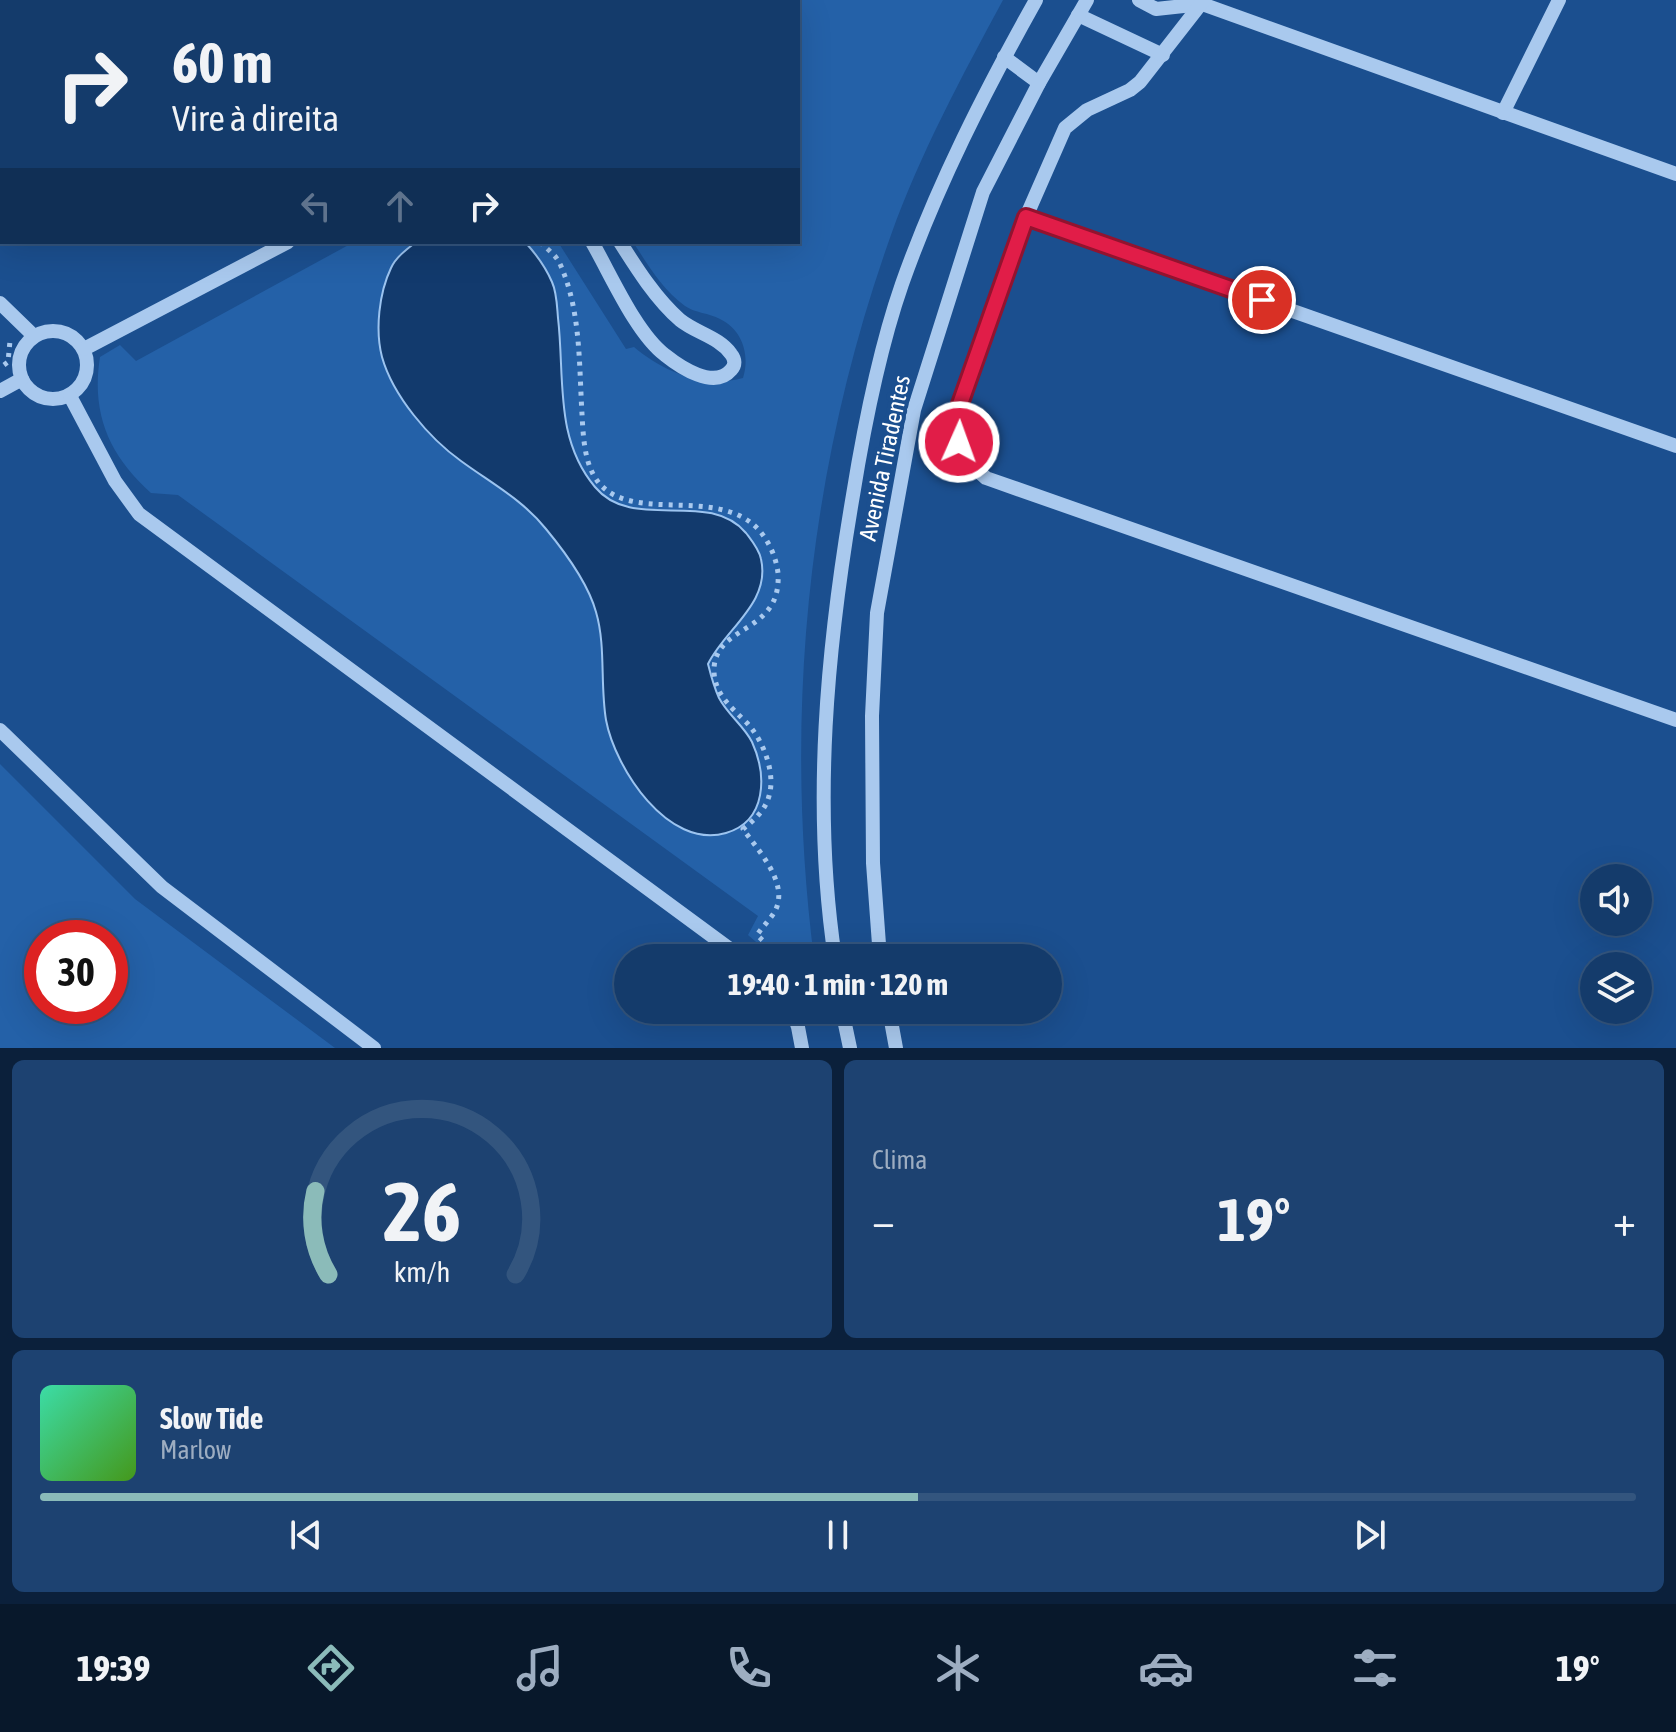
<!DOCTYPE html>
<html lang="pt">
<head>
<meta charset="utf-8">
<style>
  body { margin:0; font-family:"Asap Condensed",sans-serif; background:#1d4271; color:#f1f3f6; height:100vh; display:flex; flex-direction:column; font-size:30px; white-space:nowrap }
  * { box-sizing:border-box; margin:0 }
  p { font-size:26px; color:#9dadc1 }
  .icon { flex:none; width:44px; height:44px; fill:none; stroke:currentColor; stroke-width:2; stroke-linecap:round; stroke-linejoin:round }
  .map { position:relative; height:1048px; overflow:hidden }
  .panel { display:flex; flex-direction:column; gap:12px; padding:12px; background:#0b203b; flex:1 }
  .panel>* { flex:none }
  .banner { position:absolute; left:0px; top:0px; width:800px; height:244px; box-shadow:0 8px 32px #0002,0 0 0 2px #33557e; background:#143b6b; color:#f1f3f6; overflow:hidden }
  .controls { position:absolute; left:1580px; top:864px; display:grid; gap:16px }
  .controls a { display:grid; place-items:center; width:72px; height:72px; border-radius:50%; background:#143b6b; box-shadow:0 8px 32px #0002,0 0 0 2px #33557e; font-size:40px }
  .speed { position:absolute; left:24px; top:920px; display:flex; gap:16px; font-size:40px; font-weight:700; text-align:center }
  .speed>* { display:grid; place-content:center; width:104px; height:104px; border-radius:50%; background:#143b6b; box-shadow:0 8px 32px #0002,0 0 0 2px #33557e; line-height:1 }
  .speed .limit { border:12px solid #d22; background:#fff; color:#111 }
  .pin { position:absolute; display:grid; place-items:center; width:68px; height:68px; color:#fff; margin:-34px; border:4px solid #fff; border-radius:50%; box-shadow:0 2px 8px #0007 }
  .me { position:absolute; width:88px; margin:-44px; rotate:2deg; stroke-linejoin:round; filter:drop-shadow(0 0 6px #0008) }
  .turn { display:flex; align-items:center; gap:28px; height:168px; padding:0 40px; font-size:36px }
  .turn .icon { width:104px; height:104px; stroke-width:2.5 }
  .turn b { display:block; font-size:56px; line-height:68px }
  .lanes { display:flex; align-items:center; height:76px; padding:0 40px; background:#0003; justify-content:center; gap:40px; direction:ltr }
  .lanes .off { opacity:.35 }
  .big { font-size:60px; font-weight:700; line-height:1.1 }
  .panel .card { flex:1; display:flex; flex-direction:column; justify-content:center; gap:12px; min-width:0; padding:0 28px; border-radius:12px; background:#1d4271 }
  .panel .dial { align-items:center; gap:0 }
  .dial svg { height:208px; overflow:visible; fill:none; stroke:#33557e; stroke-width:7; stroke-linecap:round; text-anchor:middle }
  .dial text { fill:#f1f3f6; stroke:none }
  .song { display:flex; align-items:center; gap:24px }
  .cover { width:96px; height:96px; border-radius:12px; background:linear-gradient(135deg,hsl(160 70% 55%),hsl(100 70% 35%)) }
  .played { height:8px; border-radius:4px; background:linear-gradient(90deg,#8bbbb9 55%,#33557e 55%) }
  .keys { display:flex; justify-content:space-around; direction:ltr }
  .heat { display:flex; justify-content:space-between; align-items:center; font-size:44px; direction:ltr }
  .panel .tiles { flex:1; display:grid; gap:12px; grid-template-columns:1fr 1fr }
  .card:last-child { grid-column:span 2 }
  .trip { position:absolute; left:614px; top:944px; width:448px; height:80px; border-radius:40px; background:#143b6b; box-shadow:0 8px 32px #0002,0 0 0 2px #33557e; font-weight:700; line-height:80px; text-align:center }
  .tab-bar { display:flex; height:128px; justify-content:space-around; align-items:center; background:#08182b; color:#9dadc1 }
  .tab-bar .icon { width:56px; height:56px }
  .tab-bar .on { color:#8bbbb9 }
  .tab-bar b { font-size:36px; color:#f1f3f6 }
  .map>svg:first-child { display:block }
  .green { fill:#2461a8; fill-rule:evenodd }
  .water { fill:#123a6d; stroke:#9cc4f0; stroke-width:2 }
  .lines { fill:none; stroke-linecap:round; stroke-linejoin:round }
  .path { stroke:#a9c9ee; stroke-width:5; stroke-dasharray:4 6; stroke-linecap:butt }
  .minor { stroke:#a9c9ee; stroke-width:14 }
  .route-casing { stroke:#92132f; stroke-width:20 }
  .route { stroke:#e11d48; stroke-width:14 }
  .labels { text-anchor:middle; stroke-width:8; stroke-linejoin:round; paint-order:stroke }
  .street-label { font-size:24px; fill:#fff; stroke:#1b4f8f }
</style>
</head>
<body>
<div class="map">
<svg width="1676" height="1048" viewBox="0 0 1676 1048">
  <rect width="100%" height="100%" fill="#1b4f8f"/>
  <g class="green">
    <path d="M768,0h235c-41,76 -83,154 -112,235 -83,232 -108,480 -77,723h-39l-27,-23 10,-19 -580,-421 -27,-2c-42,-38 -60,-79 -51,-136l20,-12 16,16 218,-119h204l68,107 8,-2c30,25 70,42 109,31 7,-22 0,-48 -23,-59 -11,-6 -25,-6 -35,-13 -23,-17 -37,-41 -52,-64h165v-240h-33z"/>
    <path d="M0,764l135,135 200,149h-335zM42,938h68v68h-68z"/>
  </g>
  <path class="water" d="M416,242h109c11,12 21,26 27,40 5,11 5,25 6,36 7,60 -4,120 37,169 38,46 113,1 151,46 6,8 13,16 15,26 10,44 -36,70 -53,105 3,12 6,23 11,34 9,17 25,28 33,44 15,33 15,79 -26,91 -58,17 -111,-65 -120,-113 -6,-36 0,-74 -10,-108 -8,-29 -31,-60 -50,-83 -23,-29 -55,-46 -85,-68 -32,-23 -68,-65 -79,-104 -7,-27 -3,-64 9,-89 5,-11 16,-19 25,-26z"/>
  <g class="lines">
    <g class="path">
      <path d="M540,242c7,7 17,14 20,22 21,46 19,101 22,150 1,19 2,43 11,60 29,55 121,9 165,55 11,12 18,28 20,44 4,61 -61,50 -64,95 -1,25 17,39 33,55 16,17 29,50 22,73 -4,15 -15,24 -26,33 15,21 45,53 33,80 -4,9 -14,18 -19,26l24,23"/>
      <polyline points="4,365 8,362 10,341"/>
    </g>
    <g class="minor">
      <polyline points="168,0 171,2"/>
      <polyline points="601,0 602,2"/>
      <polyline points="1139,0 1156,9 1202,4 1676,174"/>
      <path d="M1204,0l-64,82 -10,8 -43,20 -22,18 -39,89 -66,187c-8,31 2,54 26,74l690,242"/>
      <polyline points="757,2 759,0"/>
      <polyline points="1078,15 1163,55"/>
      <polyline points="1004,57 1039,83"/>
      <polyline points="1503,113 1559,0"/>
      <polyline points="1026,217 1676,446"/>
      <path d="M592,242c19,33 44,91 73,113 15,12 49,35 66,15 5,-5 4,-11 0,-16 -12,-17 -35,-21 -51,-34 -24,-21 -43,-51 -60,-78"/>
      <polyline points="0,303 34,336"/>
      <circle cx="53" cy="365" r="34"/>
      <polyline points="84,349 288,242"/>
      <polyline points="0,391 22,379"/>
      <polyline points="70,396 115,481 139,514 742,958"/>
      <polyline points="0,730 162,887 374,1048"/>
      <path d="M835,958c-23,-153 -8,-311 18,-463 11,-68 26,-145 49,-211 35,-99 83,-193 134,-284"/>
      <polyline points="880,958 873,863 872,716 877,613 914,410 983,192 1039,83 1087,0"/>
      <polyline points="792,1010 798,1027 802,1048"/>
      <polyline points="842,1010 850,1048"/>
      <polyline points="889,1010 896,1048"/>
    </g>
  </g>
  <g class="lines">
    <defs>
      <polyline id="route" points="959,442 957,429 960,404 1026,217 1262,300"/>
    </defs>
    <use href="#route" class="route-casing"/>
    <use href="#route" class="route"/>
  </g>
  <g class="labels">
    <g class="street-label">
      <text transform="translate(885 458) rotate(-78)" y="8">Avenida Tiradentes</text>
    </g>
  </g>
</svg>
<div class="controls">
<a><svg class="icon" aria-label="sound" viewBox="0 0 24 24"><path d="M4 9h4l5-4v14l-5-4H4zM17 9q2 3 0 6"/></svg></a>
<a><svg class="icon" aria-label="layers" viewBox="0 0 24 24"><path d="M12 4l9 5-9 5-9-5zM3 14l9 5 9-5"/></svg></a>
</div>
<div class="speed"><div class="limit">30</div></div>
<div class="pin" style="left:1262px;top:300px;background:#d93025"><svg class="icon" aria-label="arrive" viewBox="0 0 24 24"><path d="M6 21V4h12l-3 4 3 4H6"/></svg></div>
<svg class="me" style="left:959px;top:442px" viewBox="-20 -20 40 40"><circle r="17" fill="#e11d48" stroke="#fff" stroke-width="3"/><path d="M0-11L8 9 0 5-8 9z" fill="#fff"/></svg>
<div class="trip">19:40 · 1 min · 120 m</div>
<div class="banner">
<div class="turn"><svg class="icon" aria-label="right" viewBox="0 0 24 24"><path d="M7 20v-9h11M14 6l5 5-5 5"/></svg><div><b>60 m</b>Vire à direita</div></div>
<div class="lanes"><svg class="icon off" aria-label="left" viewBox="0 0 24 24"><path d="M17 20v-9H6M10 6l-5 5 5 5"/></svg><svg class="icon off" aria-label="ahead" viewBox="0 0 24 24"><path d="M12 20V5M6 11l6-6 6 6"/></svg><svg class="icon" aria-label="right" viewBox="0 0 24 24"><path d="M7 20v-9h11M14 6l5 5-5 5"/></svg></div>
</div>
</div>
<section class="panel">
<div class="tiles">
<div class="card dial"><svg viewBox="0 0 100 80">
<path d="M14 69A42 42 0 1 1 86 69"/>
<path d="M14 69A42 42 0 0 1 9 37" stroke="#8bbbb9"/>
<text x="50" y="56" font-size="32" font-weight="700">26</text>
<text x="50" y="72" font-size="11">km/h</text>
</svg></div>
<div class="card"><p>Clima</p>
<div class="heat"><a>−</a><b class="big">19°</b><a>+</a></div>
</div>
<div class="card">
<div class="song"><i class="cover"></i><div><b>Slow Tide</b><p>Marlow</p></div></div>
<div class="played"></div>
<div class="keys"><svg class="icon" aria-label="previous" viewBox="0 0 24 24"><path d="M18 5L8 12l10 7zM5 5v14"/></svg><svg class="icon" aria-label="pause" viewBox="0 0 24 24"><path d="M8 5v14M16 5v14"/></svg><svg class="icon" aria-label="next" viewBox="0 0 24 24"><path d="M6 5l10 7-10 7zM19 5v14"/></svg></div>
</div>
</div>
</section>
<nav class="tab-bar">
<b>19:39</b>
<svg class="icon on" aria-label="directions" viewBox="0 0 24 24"><path d="M12 3l9 9-9 9-9-9zM9 14v-3h6M13 9l2 2-2 2"/></svg>
<svg class="icon" aria-label="music" viewBox="0 0 24 24"><path d="M9 18V5l10-2v13"/><circle cx="6" cy="18" r="3"/><circle cx="16" cy="16" r="3"/></svg>
<svg class="icon" aria-label="phone" viewBox="0 0 24 24"><path d="M5 4h4l2 5-3 2q2 4 5 5l2-3 5 2v4C11 20 4 13 5 4z"/></svg>
<svg class="icon" aria-label="climate" viewBox="0 0 24 24"><path d="M12 3v18M4 7l16 10M4 17L20 7"/></svg>
<svg class="icon" aria-label="car" viewBox="0 0 24 24"><path d="M5 17H2v-5l4-1 3-4h7l3 4 3 1v5h-3M9 17h6M6 11h13"/><circle cx="7" cy="17" r="2"/><circle cx="17" cy="17" r="2"/></svg>
<svg class="icon" aria-label="filters" viewBox="0 0 24 24"><path d="M4 7h16M4 17h16"/><circle cx="9" cy="7" r="2"/><circle cx="15" cy="17" r="2"/></svg>
<b>19°</b>
</nav>
</body>
</html>
